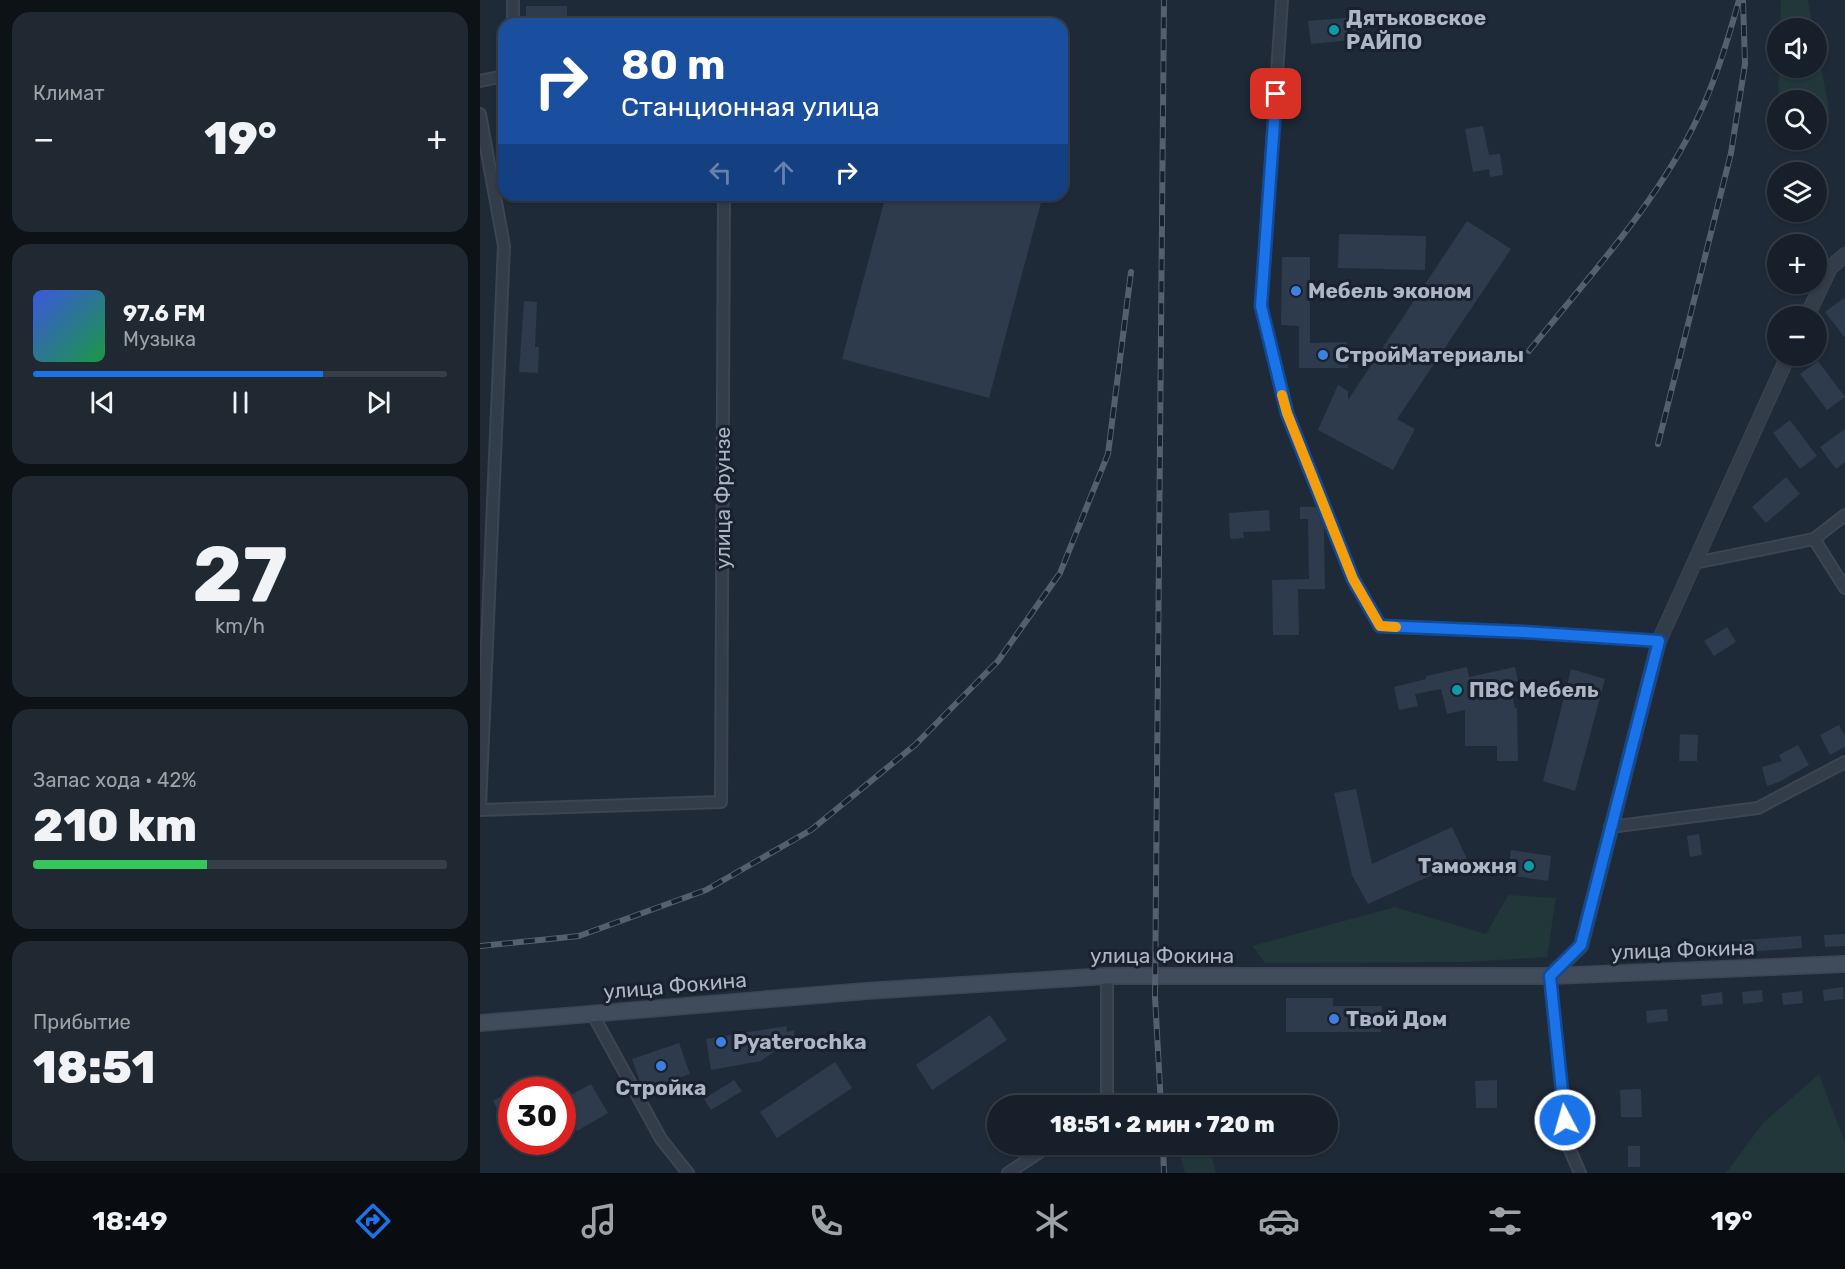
<!DOCTYPE html>
<html lang="ru">
<head>
<meta charset="utf-8">
<style>
  body { margin:0; font-family:Rubik,sans-serif; background:#202832; color:#f1f3f6; height:100vh; display:flex; flex-direction:column; font-size:22px; white-space:nowrap }
  * { box-sizing:border-box; margin:0 }
  p { font-size:20px; color:#9ea3a8 }
  .icon { flex:none; width:33px; height:33px; fill:none; stroke:currentColor; stroke-width:2; stroke-linecap:round; stroke-linejoin:round }
  .map { position:relative; flex:1; overflow:hidden }
  .side { display:flex; flex-direction:column; gap:12px; padding:12px; background:#0d1217; width:480px }
  .side>* { flex:none }
  .banner { position:absolute; left:18px; top:18px; width:570px; height:183px; border-radius:18px; box-shadow:0 2px 4px #0004,0 0 0 2px #363e47; background:#1a4fa0; color:#fff; overflow:hidden }
  .fabs { position:absolute; left:1287px; top:18px; display:grid; gap:12px }
  .fabs a { display:grid; place-items:center; width:60px; height:60px; border-radius:50%; background:#17202a; box-shadow:0 2px 4px #0004,0 0 0 2px #363e47; font-size:30px }
  .speed { position:absolute; left:18px; top:1077px; display:flex; gap:12px; font-size:30px; font-weight:700; text-align:center }
  .speed>* { display:grid; place-content:center; width:78px; height:78px; border-radius:50%; background:#17202a; box-shadow:0 2px 4px #0004,0 0 0 2px #363e47; line-height:1 }
  .speed .limit { border:9px solid #d22; background:#fff; color:#111 }
  .pin { position:absolute; display:grid; place-items:center; width:51px; height:51px; color:#fff; margin:-26px; border-radius:12px; box-shadow:0 3px 9px #0006 }
  .me { position:absolute; width:66px; margin:-33px; rotate:354deg; stroke-linejoin:round; filter:drop-shadow(0 0 4px #0008) }
  .turn { display:flex; align-items:center; gap:21px; height:126px; padding:0 24px; font-size:27px }
  .turn .icon { width:78px; height:78px; stroke-width:2.5 }
  .turn b { display:block; font-size:42px; line-height:51px }
  .lanes { display:flex; align-items:center; height:57px; padding:0 24px; background:#0003; justify-content:center; gap:30px; direction:ltr }
  .lanes .off { opacity:.35 }
  .big { font-size:45px; font-weight:800; line-height:1.1 }
  .side .widget { flex:1; display:flex; flex-direction:column; justify-content:center; gap:9px; min-width:0; padding:0 21px; border-radius:18px; background:#202832 }
  .side .dial { align-items:center; gap:0 }
  .dial b { font-size:78px; line-height:1 }
  .song { display:flex; align-items:center; gap:18px }
  .cover { width:72px; height:72px; border-radius:9px; background:linear-gradient(135deg,hsl(230 70% 55%),hsl(140 70% 35%)) }
  .played { height:6px; border-radius:3px; background:linear-gradient(90deg,#1a73e8 70%,#363e47 70%) }
  .keys { display:flex; justify-content:space-around; direction:ltr }
  .heat { display:flex; justify-content:space-between; align-items:center; font-size:33px; direction:ltr }
  .charge { height:9px; border-radius:4px; background:linear-gradient(90deg,#34c759 42%,#363e47 0) }
  .trip { position:absolute; left:507px; top:1095px; width:351px; height:60px; border-radius:30px; background:#17202a; box-shadow:0 2px 4px #0004,0 0 0 2px #363e47; font-weight:800; line-height:60px; text-align:center }
  .menu { display:flex; height:96px; justify-content:space-around; align-items:center; background:#090d11; color:#9ea3a8 }
  .menu .icon { width:42px; height:42px }
  .menu .on { color:#1a73e8 }
  .menu b { font-size:27px; color:#f1f3f6 }
  main { display:flex; flex:1; min-height:0 }
  .map>svg:first-child { display:block }
  .green { fill:#213739 }
  .building { fill:#2e3b4d }
  .lines { fill:none; stroke-linecap:round; stroke-linejoin:round }
  .minor-casing { stroke:#3c4552; stroke-width:14 }
  .tertiary-casing { stroke:#3c4552; stroke-width:16 }
  .secondary-casing { stroke:#3c4552; stroke-width:18 }
  .minor { stroke:#333c49; stroke-width:10 }
  .tertiary { stroke:#333c49; stroke-width:14 }
  .secondary { stroke:#404b5c; stroke-width:15 }
  .rail-casing { stroke:#546070; stroke-width:6 }
  .rail { stroke:#18212d; stroke-width:4; stroke-dasharray:11; stroke-linecap:butt }
  .route-casing { stroke:#114b97; stroke-width:15 }
  .route { stroke:#1a73e8; stroke-width:10 }
  .slow { stroke:#f59e0b; stroke-width:10 }
  .culture-dot { fill:#0f9aa8; stroke:#18212d; stroke-width:2 }
  .shop-dot { fill:#3f7fe0; stroke:#18212d; stroke-width:2 }
  .labels { text-anchor:middle; stroke-width:6; stroke-linejoin:round; paint-order:stroke }
  .poi-label { font-size:21px; font-weight:bold; fill:#adb6c6; stroke:#18212d; text-anchor:start }
  .street-label { font-size:21px; fill:#adb6c6; stroke:#18212d }
</style>
</head>
<body>
<main>
<section class="side">
<div class="widget"><p>Климат</p>
<div class="heat"><a>−</a><b class="big">19°</b><a>+</a></div>
</div>
<div class="widget">
<div class="song"><i class="cover"></i><div><b>97.6 FM</b><p>Музыка</p></div></div>
<div class="played"></div>
<div class="keys"><svg class="icon" aria-label="previous" viewBox="0 0 24 24"><path d="M18 5L8 12l10 7zM5 5v14"/></svg><svg class="icon" aria-label="pause" viewBox="0 0 24 24"><path d="M8 5v14M16 5v14"/></svg><svg class="icon" aria-label="next" viewBox="0 0 24 24"><path d="M6 5l10 7-10 7zM19 5v14"/></svg></div>
</div>
<div class="widget dial"><b>27</b><p>km/h</p></div>
<div class="widget"><p>Запас хода · 42%</p><b class="big">210 km</b><div class="charge"></div></div>
<div class="widget"><p>Прибытие</p><b class="big">18:51</b></div>
</section>
<div class="map">
<svg width="1365" height="1173" viewBox="0 0 1365 1173">
  <rect width="100%" height="100%" fill="#1f2a38"/>
  <g class="green">
    <polygon points="1301,0 1328,0 1333,28 1300,28"/>
    <polygon points="1337,46 1350,114 1337,118 1336,100 1298,100 1299,68 1336,68"/>
    <polygon points="1028,895 1076,898 1067,957 986,962 785,963 772,946 915,907 1006,934"/>
    <polygon points="1339,1074 1365,1143 1365,1173 1246,1173 1283,1123"/>
    <polygon points="725,1144 729,1145 736,1173 705,1173 701,1157"/>
  </g>
  <g class="building">
    <rect x="46" y="6" width="41" height="18"/>
    <polygon points="877,17 881,39 831,44 828,21"/>
    <polygon points="1003,126 1009,155 1020,154 1023,175 1010,177 1009,169 993,172 985,129"/>
    <polygon points="406,195 563,195 509,398 362,359"/>
    <polygon points="987,221 1031,249 917,419 935,429 913,470 838,430 858,385 868,391 868,400"/>
    <polygon points="859,234 946,236 945,270 858,268"/>
    <polygon points="802,257 830,257 830,343 867,342 868,368 819,368 819,326 801,325"/>
    <polygon points="1365,297 1365,338 1345,312"/>
    <polygon points="44,301 57,302 55,347 59,347 58,373 39,372"/>
    <polygon points="1338,361 1365,397 1347,410 1320,374"/>
    <polygon points="1310,420 1337,456 1320,469 1293,433"/>
    <polygon points="1365,429 1365,462 1356,469 1340,447"/>
    <polygon points="1306,477 1320,494 1286,523 1272,507"/>
    <polygon points="820,507 836,507 844,527 845,589 818,589 819,635 793,635 792,580 829,579 828,519 820,519"/>
    <polygon points="789,510 790,531 763,532 764,538 750,539 749,513"/>
    <polygon points="1247,627 1256,642 1234,656 1224,641"/>
    <polygon points="987,667 989,677 1035,667 1038,681 1030,682 1035,708 1037,708 1038,761 1017,761 1017,746 985,746 985,710 967,714 961,689 935,694 938,706 919,710 914,687 946,679 946,676"/>
    <polygon points="1091,669 1125,679 1095,791 1063,781"/>
    <polygon points="1359,725 1365,736 1365,747 1350,755 1340,735"/>
    <polygon points="1200,734 1218,735 1217,761 1199,761"/>
    <polygon points="1318,745 1329,765 1299,782 1287,786 1282,767 1302,761 1299,755"/>
    <polygon points="876,789 892,864 972,827 987,859 888,904 872,875 854,793"/>
    <polygon points="1219,834 1222,855 1210,857 1207,836"/>
    <polygon points="1031,850 1071,856 1068,881 1027,875"/>
    <polygon points="1365,934 1365,946 1345,947 1344,935"/>
    <polygon points="1321,936 1322,948 1263,952 1262,940"/>
    <polygon points="1242,943 1243,954 1223,956 1221,945"/>
    <polygon points="1363,987 1364,999 1344,1001 1343,990"/>
    <polygon points="1282,990 1283,1002 1263,1004 1262,992"/>
    <polygon points="1322,991 1323,1003 1303,1005 1302,993"/>
    <polygon points="1242,992 1243,1004 1222,1006 1221,995"/>
    <polygon points="806,998 853,998 853,1006 902,1006 901,1032 806,1032"/>
    <polygon points="1187,1009 1188,1021 1167,1023 1166,1011"/>
    <polygon points="510,1015 527,1040 452,1090 436,1065"/>
    <polygon points="306,1026 307,1032 314,1030 315,1040 308,1042 281,1061 231,1070 226,1039"/>
    <polygon points="199,1043 210,1074 163,1090 152,1059"/>
    <polygon points="355,1062 372,1088 297,1138 280,1112"/>
    <polygon points="51,1079 58,1090 32,1090 32,1114 23,1119 13,1101"/>
    <polygon points="254,1080 262,1091 231,1110 224,1099"/>
    <polygon points="1017,1080 1017,1108 996,1108 995,1081"/>
    <polygon points="111,1084 128,1113 97,1131 82,1106 82,1100"/>
    <polygon points="1161,1089 1162,1117 1141,1117 1140,1090"/>
    <rect x="1148" y="1146" width="12" height="21"/>
  </g>
  <g class="lines">
    <defs>
      <g id="minor">
        <polyline points="802,0 781,306 807,413 873,579 900,626 1044,632 1179,641"/>
        <polyline points="33,24 33,0"/>
        <polyline points="0,81 24,76"/>
        <polyline points="0,114 24,246 0,807"/>
        <polyline points="1334,539 1365,588"/>
        <polyline points="1214,563 1334,539 1365,515"/>
        <polyline points="0,810 241,802 244,195"/>
        <polyline points="1130,827 1278,808 1365,762"/>
        <polyline points="1070,976 1087,1143 1100,1173"/>
        <polyline points="112,1013 181,1139 208,1173"/>
        <polyline points="623,1106 627,1103 627,976"/>
        <polyline points="528,1173 572,1144"/>
      </g>
      <g id="tertiary">
        <polyline points="1327,316 1350,268 1365,255"/>
        <polyline points="1070,976 1101,946 1179,641 1308,356"/>
      </g>
      <polyline id="secondary" points="0,1023 386,991 627,976 1070,976 1365,964"/>
    </defs>
    <use href="#minor" class="minor-casing"/>
    <use href="#tertiary" class="tertiary-casing"/>
    <use href="#secondary" class="secondary-casing"/>
    <use href="#minor" class="minor"/>
    <use href="#tertiary" class="tertiary"/>
    <use href="#secondary" class="secondary"/>
    <defs>
      <g id="rail">
        <path d="M1049,351c59,-74 128,-147 169,-234 18,-37 30,-77 41,-117"/>
        <polyline points="1178,444 1251,153 1265,64 1263,0"/>
        <polyline points="0,946 99,936 226,890 331,830 435,745 518,661 580,573 628,454 651,272"/>
        <polyline points="681,1106 675,997 684,0"/>
        <polyline points="683,1144 684,1173"/>
      </g>
    </defs>
    <use href="#rail" class="rail-casing"/>
    <use href="#rail" class="rail"/>
  </g>
  <g class="lines">
    <defs>
      <polyline id="route" points="796,94 781,306 807,413 873,579 900,626 1044,632 1179,641 1101,945 1070,976 1085,1120"/>
    </defs>
    <use href="#route" class="route-casing"/>
    <use href="#route" class="route"/>
    <polyline class="slow" points="802,395 807,413 873,579 900,626 916,627"/>
  </g>
  <g class="culture-dot">
    <circle cx="854" cy="30" r="6"/>
    <circle cx="977" cy="690" r="6"/>
    <circle cx="1049" cy="866" r="6"/>
  </g>
  <g class="shop-dot">
    <circle cx="816" cy="291" r="6"/>
    <circle cx="843" cy="355" r="6"/>
    <circle cx="854" cy="1019" r="6"/>
    <circle cx="241" cy="1042" r="6"/>
    <circle cx="181" cy="1066" r="6"/>
  </g>
  <g class="labels">
    <g class="poi-label">
      <text x="866" y="25">Дятьковское<tspan x="866" dy="24">РАЙПО</tspan></text>
      <text x="828" y="298">Мебель эконом</text>
      <text x="855" y="362">СтройМатериалы</text>
      <text x="989" y="697">ПВС Мебель</text>
      <text x="1037" y="873" text-anchor="end">Таможня</text>
      <text x="866" y="1026">Твой Дом</text>
      <text x="253" y="1049">Pyaterochka</text>
      <text x="181" y="1095" text-anchor="middle">Стройка</text>
    </g>
    <g class="street-label">
      <text transform="translate(243 498) rotate(-90)" y="7">улица Фрунзе</text>
      <text transform="translate(1203 950) rotate(-2)" y="7">улица Фокина</text>
      <text x="682" y="963">улица Фокина</text>
      <text transform="translate(195 986) rotate(-5)" y="7">улица Фокина</text>
    </g>
  </g>
</svg>
<div class="fabs">
<a><svg class="icon" aria-label="sound" viewBox="0 0 24 24"><path d="M4 9h4l5-4v14l-5-4H4zM17 9q2 3 0 6"/></svg></a>
<a><svg class="icon" aria-label="search" viewBox="0 0 24 24"><circle cx="10" cy="10" r="6"/><path d="M15 15l6 6"/></svg></a>
<a><svg class="icon" aria-label="layers" viewBox="0 0 24 24"><path d="M12 4l9 5-9 5-9-5zM3 14l9 5 9-5"/></svg></a>
<a>+</a>
<a>−</a>
</div>
<div class="speed"><div class="limit">30</div></div>
<div class="pin" style="left:796px;top:94px;background:#d93025"><svg class="icon" aria-label="arrive" viewBox="0 0 24 24"><path d="M6 21V4h12l-3 4 3 4H6"/></svg></div>
<svg class="me" style="left:1085px;top:1120px" viewBox="-20 -20 40 40"><circle r="17" fill="#1a73e8" stroke="#fff" stroke-width="3"/><path d="M0-11L8 9 0 5-8 9z" fill="#fff"/></svg>
<div class="trip">18:51 · 2 мин · 720 m</div>
<div class="banner">
<div class="turn"><svg class="icon" aria-label="right" viewBox="0 0 24 24"><path d="M7 20v-9h11M14 6l5 5-5 5"/></svg><div><b>80 m</b>Станционная улица</div></div>
<div class="lanes"><svg class="icon off" aria-label="left" viewBox="0 0 24 24"><path d="M17 20v-9H6M10 6l-5 5 5 5"/></svg><svg class="icon off" aria-label="ahead" viewBox="0 0 24 24"><path d="M12 20V5M6 11l6-6 6 6"/></svg><svg class="icon" aria-label="right" viewBox="0 0 24 24"><path d="M7 20v-9h11M14 6l5 5-5 5"/></svg></div>
</div>
</div>
</main>
<nav class="menu">
<b>18:49</b>
<svg class="icon on" aria-label="directions" viewBox="0 0 24 24"><path d="M12 3l9 9-9 9-9-9zM9 14v-3h6M13 9l2 2-2 2"/></svg>
<svg class="icon" aria-label="music" viewBox="0 0 24 24"><path d="M9 18V5l10-2v13"/><circle cx="6" cy="18" r="3"/><circle cx="16" cy="16" r="3"/></svg>
<svg class="icon" aria-label="phone" viewBox="0 0 24 24"><path d="M5 4h4l2 5-3 2q2 4 5 5l2-3 5 2v4C11 20 4 13 5 4z"/></svg>
<svg class="icon" aria-label="climate" viewBox="0 0 24 24"><path d="M12 3v18M4 7l16 10M4 17L20 7"/></svg>
<svg class="icon" aria-label="car" viewBox="0 0 24 24"><path d="M5 17H2v-5l4-1 3-4h7l3 4 3 1v5h-3M9 17h6M6 11h13"/><circle cx="7" cy="17" r="2"/><circle cx="17" cy="17" r="2"/></svg>
<svg class="icon" aria-label="filters" viewBox="0 0 24 24"><path d="M4 7h16M4 17h16"/><circle cx="9" cy="7" r="2"/><circle cx="15" cy="17" r="2"/></svg>
<b>19°</b>
</nav>
</body>
</html>
